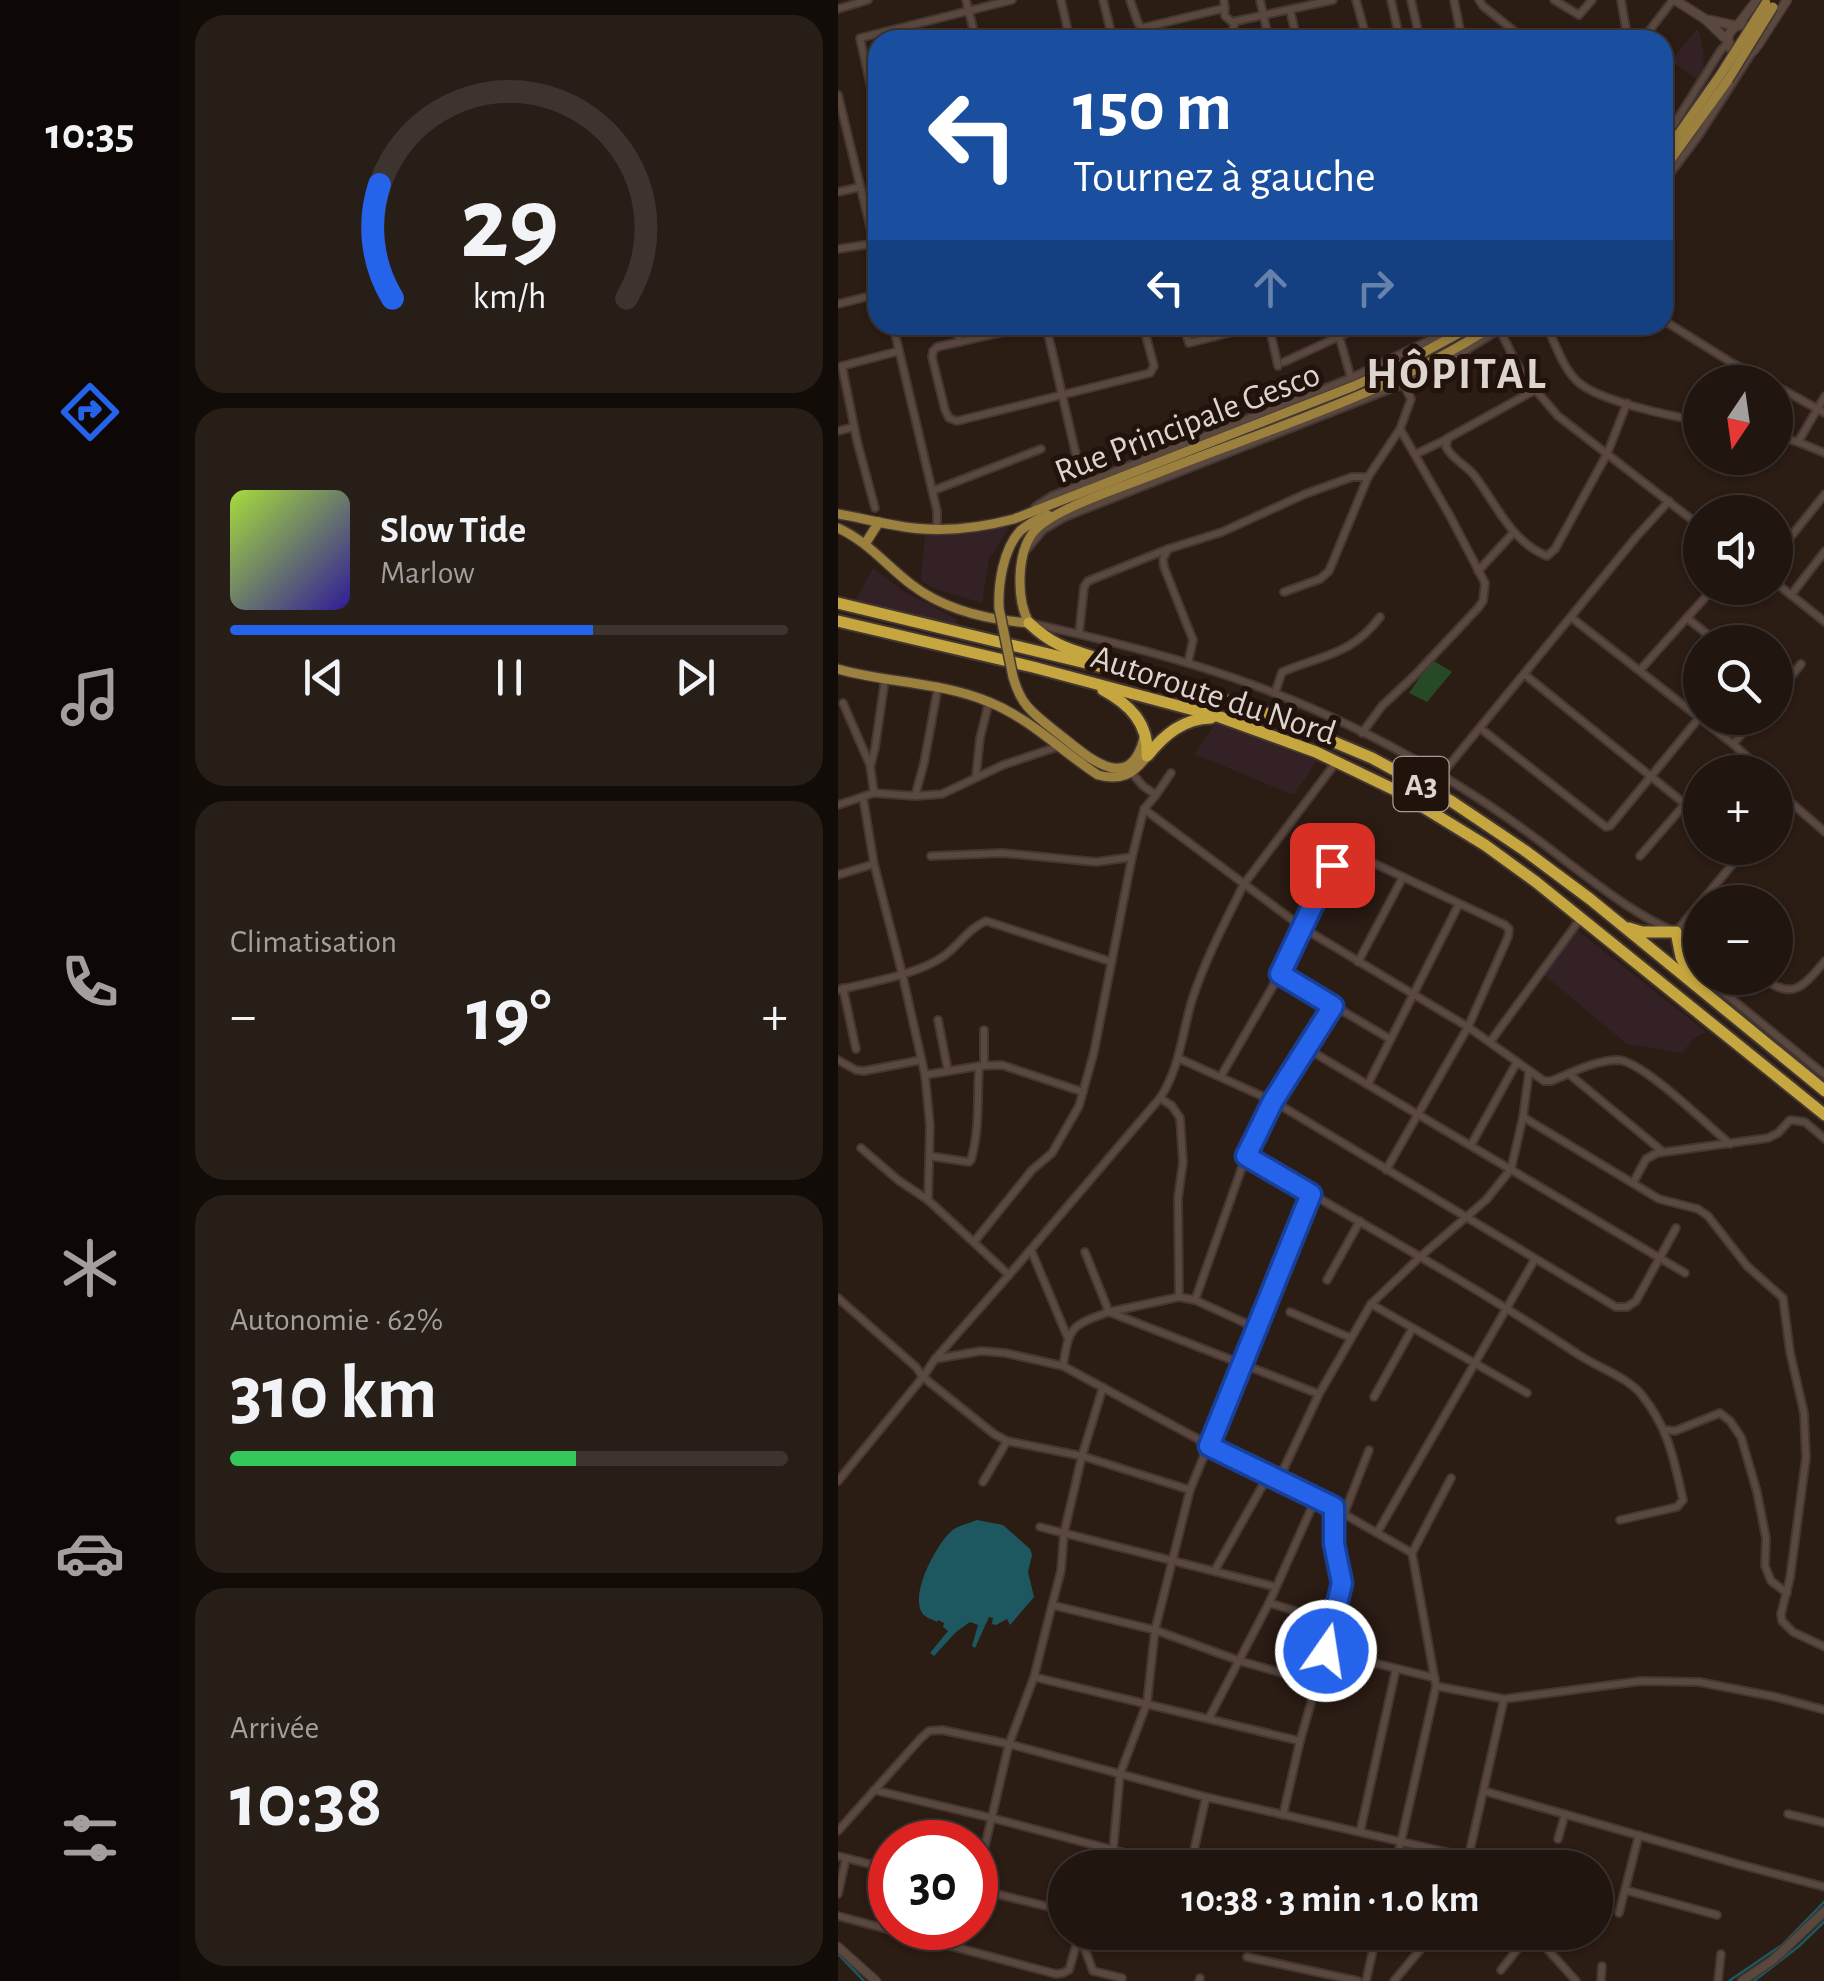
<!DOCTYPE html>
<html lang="fr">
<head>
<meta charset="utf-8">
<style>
  body { margin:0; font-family:"Alegreya Sans",sans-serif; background:#281e18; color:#f1f3f6; height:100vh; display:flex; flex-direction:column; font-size:38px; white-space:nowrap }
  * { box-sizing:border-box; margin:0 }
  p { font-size:32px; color:#a29f9e }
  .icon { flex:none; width:55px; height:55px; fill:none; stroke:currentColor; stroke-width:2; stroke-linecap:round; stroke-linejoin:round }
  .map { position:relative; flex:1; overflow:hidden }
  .drawer { display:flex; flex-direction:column; gap:15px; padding:15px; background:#120c08; width:658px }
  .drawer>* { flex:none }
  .banner { position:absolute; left:30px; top:30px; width:805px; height:305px; border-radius:30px; box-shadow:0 2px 8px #0004,0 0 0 2px #3d342f; background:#1a4fa0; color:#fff; overflow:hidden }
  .needle { width:65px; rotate:193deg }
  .tools { position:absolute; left:845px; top:365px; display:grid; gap:20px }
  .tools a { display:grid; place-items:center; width:110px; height:110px; border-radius:50%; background:#20150f; box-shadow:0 2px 8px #0004,0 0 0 2px #3d342f; font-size:50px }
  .speed { position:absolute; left:30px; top:1820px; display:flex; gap:20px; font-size:50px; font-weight:700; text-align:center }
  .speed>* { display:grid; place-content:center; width:130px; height:130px; border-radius:50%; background:#20150f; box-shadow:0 2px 8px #0004,0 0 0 2px #3d342f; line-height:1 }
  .speed .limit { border:15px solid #d22; background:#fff; color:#111 }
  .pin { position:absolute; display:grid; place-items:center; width:85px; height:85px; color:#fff; margin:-42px; border-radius:20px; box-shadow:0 5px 15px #0006 }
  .me { position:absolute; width:110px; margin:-55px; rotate:13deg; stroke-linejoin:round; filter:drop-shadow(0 0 8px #0008) }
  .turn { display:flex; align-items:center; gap:35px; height:210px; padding:0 40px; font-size:45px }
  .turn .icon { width:130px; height:130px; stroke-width:2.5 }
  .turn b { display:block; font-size:70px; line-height:85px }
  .lanes { display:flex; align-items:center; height:95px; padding:0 40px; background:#0003; justify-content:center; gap:50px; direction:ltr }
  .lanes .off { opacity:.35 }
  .big { font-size:75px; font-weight:600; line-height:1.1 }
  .drawer .card { flex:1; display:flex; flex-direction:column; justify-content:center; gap:15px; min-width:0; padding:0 35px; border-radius:30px; background:#281e18 }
  .drawer .dial { align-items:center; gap:0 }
  .dial svg { height:260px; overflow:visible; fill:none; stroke:#3d342f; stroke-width:7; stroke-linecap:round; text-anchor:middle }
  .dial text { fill:#f1f3f6; stroke:none }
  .song { display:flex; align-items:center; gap:30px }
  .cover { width:120px; height:120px; border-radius:15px; background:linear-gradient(135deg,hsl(80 70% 55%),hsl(250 70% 35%)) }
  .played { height:10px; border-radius:5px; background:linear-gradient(90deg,#2563eb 65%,#3d342f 65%) }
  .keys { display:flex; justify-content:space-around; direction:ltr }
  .heat { display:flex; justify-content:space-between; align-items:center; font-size:55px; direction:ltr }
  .charge { height:15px; border-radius:8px; background:linear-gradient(90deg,#34c759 62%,#3d342f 0) }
  .trip { position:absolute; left:210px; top:1850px; width:565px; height:100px; border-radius:50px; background:#20150f; box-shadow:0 2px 8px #0004,0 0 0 2px #3d342f; font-weight:600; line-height:100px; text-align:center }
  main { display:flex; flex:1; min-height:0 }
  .dock { display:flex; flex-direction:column; width:180px; justify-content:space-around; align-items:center; background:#0d0806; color:#a29f9e }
  .dock .icon { width:70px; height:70px }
  .dock .selected { color:#2563eb }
  .dock b { font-size:45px; color:#f1f3f6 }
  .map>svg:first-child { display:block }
  .commercial { fill:#332126 }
  .green { fill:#264a25 }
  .water { fill:#1d5860 }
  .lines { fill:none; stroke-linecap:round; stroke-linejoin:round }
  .stream { stroke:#1d5860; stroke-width:2.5 }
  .minor-casing { stroke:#443733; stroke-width:10 }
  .tertiary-casing { stroke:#443733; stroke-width:11 }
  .primary-casing { stroke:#443733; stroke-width:12 }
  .motorway-casing { stroke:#443733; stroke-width:15 }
  .minor { stroke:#5a483f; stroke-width:6 }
  .tertiary { stroke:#5a483f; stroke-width:8 }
  .primary { stroke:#9b803e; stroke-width:9 }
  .motorway { stroke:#c6a63e; stroke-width:11 }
  .primary-bridge-casing { stroke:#443733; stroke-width:12; stroke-linecap:butt }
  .primary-bridge { stroke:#9b803e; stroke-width:9 }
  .route-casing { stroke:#184099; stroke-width:25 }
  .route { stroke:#2563eb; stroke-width:18 }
  .labels { text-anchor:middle; stroke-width:10; stroke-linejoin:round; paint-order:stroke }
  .shield { fill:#21120b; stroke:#a59a94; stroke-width:2.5 }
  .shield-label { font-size:32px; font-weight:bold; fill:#ded4ce }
  .street-label { font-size:35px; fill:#ded4ce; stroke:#21120b }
  .district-label { font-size:45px; font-weight:bold; letter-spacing:2.5px; fill:#ded4ce; stroke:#21120b }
</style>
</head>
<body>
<main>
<nav class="dock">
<b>10:35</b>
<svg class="icon selected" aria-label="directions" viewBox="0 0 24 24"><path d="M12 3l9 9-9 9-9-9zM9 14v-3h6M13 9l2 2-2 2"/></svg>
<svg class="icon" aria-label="music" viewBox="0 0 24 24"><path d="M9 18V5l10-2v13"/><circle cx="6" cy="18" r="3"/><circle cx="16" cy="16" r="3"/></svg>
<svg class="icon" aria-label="phone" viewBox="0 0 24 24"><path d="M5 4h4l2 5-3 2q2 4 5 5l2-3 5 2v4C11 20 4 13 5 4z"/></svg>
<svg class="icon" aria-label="climate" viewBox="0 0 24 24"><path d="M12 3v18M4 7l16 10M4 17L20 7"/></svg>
<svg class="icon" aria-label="car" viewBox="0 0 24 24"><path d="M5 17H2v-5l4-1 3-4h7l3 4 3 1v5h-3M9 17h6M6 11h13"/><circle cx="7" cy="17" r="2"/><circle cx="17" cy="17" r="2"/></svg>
<svg class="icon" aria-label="filters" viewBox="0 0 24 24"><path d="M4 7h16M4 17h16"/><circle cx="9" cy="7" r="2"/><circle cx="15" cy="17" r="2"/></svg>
</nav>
<section class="drawer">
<div class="card dial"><svg viewBox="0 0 100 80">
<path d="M14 69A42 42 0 1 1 86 69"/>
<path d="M14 69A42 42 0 0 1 10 34" stroke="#2563eb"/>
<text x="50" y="56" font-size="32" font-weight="700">29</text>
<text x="50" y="72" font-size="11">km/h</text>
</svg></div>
<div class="card">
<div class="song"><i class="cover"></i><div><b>Slow Tide</b><p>Marlow</p></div></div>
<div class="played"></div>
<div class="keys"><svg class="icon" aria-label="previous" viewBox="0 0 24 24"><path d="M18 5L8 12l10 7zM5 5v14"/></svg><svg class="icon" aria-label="pause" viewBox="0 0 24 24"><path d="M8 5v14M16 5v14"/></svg><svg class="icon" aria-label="next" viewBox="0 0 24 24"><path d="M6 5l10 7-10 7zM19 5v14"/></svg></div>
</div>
<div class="card"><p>Climatisation</p>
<div class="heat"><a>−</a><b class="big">19°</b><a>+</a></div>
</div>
<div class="card"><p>Autonomie · 62%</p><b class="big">310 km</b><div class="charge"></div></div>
<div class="card"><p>Arrivée</p><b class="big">10:38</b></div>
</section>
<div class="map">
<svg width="987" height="1981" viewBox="0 0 987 1981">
  <rect width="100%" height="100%" fill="#2b1c14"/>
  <g class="commercial">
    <polygon points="858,30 861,32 865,49 866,70 860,80 833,61"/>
    <polygon points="167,526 171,529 151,559 144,603 94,588 83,580 87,532"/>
    <polygon points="35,568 65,591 120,620 118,625 18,600"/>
    <polygon points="379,722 479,761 456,795 356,754"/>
    <polygon points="739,930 868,1032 856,1038 844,1053 789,1044 706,975"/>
  </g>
  <polygon class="green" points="594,660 614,672 589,702 571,693"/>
  <path class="water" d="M139,1520l26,5 27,24 2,6 -4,17 6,25 -24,28 -3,-6 -11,6 -4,-1 1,-6 -4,-1 -14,31 -3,-2 6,-21 -8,-3 -14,10 -22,24 -4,-3 18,-22 -5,-4 1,-4 -6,-3 -1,2c-5,-3 -11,-4 -14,-8 -15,-18 15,-74 31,-85 7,-4 16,-6 23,-9z"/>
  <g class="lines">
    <g class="stream">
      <polyline points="0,1954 26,1981"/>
      <polyline points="891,1981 944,1945 987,1901"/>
      <polyline points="916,1981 960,1947 987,1921"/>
    </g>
    <defs>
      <g id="minor">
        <polyline points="128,0 138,40"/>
        <polyline points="223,0 232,40"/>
        <polyline points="265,0 275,40"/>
        <polyline points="292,0 300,23 304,28 387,8"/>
        <polyline points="386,0 387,16 394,22 495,0"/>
        <polyline points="422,0 431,40"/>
        <polyline points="518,0 529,40"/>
        <polyline points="553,0 562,40"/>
        <polyline points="573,0 582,40"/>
        <polyline points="616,0 624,40"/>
        <polyline points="641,0 645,6 681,35 683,40"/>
        <polyline points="716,0 741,15 754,0"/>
        <polyline points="783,0 790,40"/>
        <polyline points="0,9 30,0"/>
        <polyline points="452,10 459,40"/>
        <polyline points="304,28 306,40"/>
        <polyline points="370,40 394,34 397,22"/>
        <polyline points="804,40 835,0"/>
        <polyline points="0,95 40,259"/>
        <polyline points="40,120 22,38 174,0"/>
        <polyline points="825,142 883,50 891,42"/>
        <polyline points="825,183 861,135 915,51"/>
        <polyline points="0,192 22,187"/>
        <polyline points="0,249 39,243"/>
        <polyline points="0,304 40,294"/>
        <polyline points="825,320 894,363 931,382"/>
        <polyline points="55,325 99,511 99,529"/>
        <polyline points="118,325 122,342"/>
        <polyline points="196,325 99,347 95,351 94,357 107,410 111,418 119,421 312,373 316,366 305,325"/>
        <polyline points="208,325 245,485"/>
        <polyline points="345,325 351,343 422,325"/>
        <polyline points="373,325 376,337"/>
        <polyline points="431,325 440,366"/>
        <polyline points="498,325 513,378"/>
        <path d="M708,325c9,17 16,41 30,55 20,21 95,36 124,41"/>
        <polyline points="662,330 678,363 689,380 720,416 862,526"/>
        <polyline points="446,362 526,325"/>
        <polyline points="4,366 19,441 37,508"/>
        <polyline points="4,366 61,351"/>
        <polyline points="938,386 987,413"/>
        <path d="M697,390l-87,48 -2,9c6,12 19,17 28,28 22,28 36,66 73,81l8,-7 52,-95 20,-51"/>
        <polyline points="0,431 16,427"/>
        <polyline points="938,436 960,442 987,453"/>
        <polyline points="960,442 987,396"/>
        <polyline points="578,454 609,439"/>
        <polyline points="94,491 203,449"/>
        <polyline points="197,507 214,496 513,378 623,325"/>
        <polyline points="189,549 205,530 227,517 565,384 614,359 669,325"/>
        <polyline points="330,549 325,559 326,567 355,640 350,663"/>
        <polyline points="938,555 987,494"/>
        <polyline points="640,571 676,532"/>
        <polyline points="938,583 987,622"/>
        <polyline points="446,592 482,579 491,571 530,477 562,429 573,399 565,384"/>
        <polyline points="953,595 987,551"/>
        <polyline points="734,618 895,744 926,772"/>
        <polyline points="849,618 879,642"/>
        <path d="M197,624c74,17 149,35 221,62 73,27 146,63 211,105 35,22 68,46 100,71 35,26 68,53 109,70l24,-29"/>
        <polyline points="241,634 246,587 250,581 330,549 384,532 467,494 514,477 530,477"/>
        <polyline points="802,670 873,591"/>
        <polyline points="686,674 847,804 862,807"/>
        <path d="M437,693l7,-21c40,-17 70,-17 98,-55"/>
        <polyline points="938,695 963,664"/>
        <polyline points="5,703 32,765 36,793"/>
        <polyline points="851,709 862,694"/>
        <polyline points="642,728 768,827 772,826 861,718"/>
        <polyline points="524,733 544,706 577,675 640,608 645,601 647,583 612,516 562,429"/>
        <polyline points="895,744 918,718"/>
        <polyline points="33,764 37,748 47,679"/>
        <polyline points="603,775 799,536 831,501"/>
        <polyline points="138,776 142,738 151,702"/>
        <polyline points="938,783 951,801 987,832"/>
        <polyline points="318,795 333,773"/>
        <polyline points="77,796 86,763 100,687"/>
        <polyline points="25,797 36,864 64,973 87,1075 92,1126 90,1200"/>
        <polyline points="0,805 36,793 77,796 104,794 165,765 222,746"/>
        <path d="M306,809l159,119 165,99 76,54h7c20,-8 44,-21 67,-21 25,1 90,66 112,84"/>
        <polyline points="938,814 951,801"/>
        <polyline points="93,856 165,853 258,862 294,857"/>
        <polyline points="802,856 847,804"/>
        <polyline points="0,875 36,864"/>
        <polyline points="863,902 908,848"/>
        <polyline points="844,925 862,935"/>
        <polyline points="520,962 565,877"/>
        <polyline points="858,969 862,973"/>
        <polyline points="442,974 552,1039"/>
        <polyline points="868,978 987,1075"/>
        <path d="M924,978c31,22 40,10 63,-17"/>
        <polyline points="5,988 18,1049"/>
        <path d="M0,990c32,-8 79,-15 106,-34 15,-11 24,-27 42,-35l126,41"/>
        <polyline points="100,1020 110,1071"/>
        <polyline points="146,1030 146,1065"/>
        <polyline points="652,1042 743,918"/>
        <polyline points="468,1048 847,1273"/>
        <polyline points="340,1058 435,1101 778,1307 789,1307 798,1301 838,1228"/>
        <polyline points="0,1060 18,1070 26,1071 83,1060"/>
        <polyline points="731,1074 824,1151"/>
        <polyline points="87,1075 141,1066 164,1065 245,1092"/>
        <polyline points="383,1076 442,974 481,889 504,851 514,853 667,925 671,929 670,937 630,1027 548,1170"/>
        <polyline points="530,1084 621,904"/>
        <polyline points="685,1117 821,1199 860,1209 870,1216 909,1266 945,1298 952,1352 966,1413 968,1458 952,1578 943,1614 944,1621 955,1632 987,1647"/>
        <polyline points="633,1145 679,1062"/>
        <polyline points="23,1148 60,1180 90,1200 171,1275"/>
        <path d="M91,1156l40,6 2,-2c9,-32 6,-61 8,-94"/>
        <path d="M408,1156c111,65 223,126 330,197 20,14 50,23 65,41 27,33 33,65 42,106l-6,7 -57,13"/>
        <polyline points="795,1183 808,1159 819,1153 930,1138 940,1133 952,1120 967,1122 987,1139"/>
        <path d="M473,1194l-55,134 -61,-28 -16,-3 -1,-99 5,-36 -3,-44 -8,-12 -12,-8c20,-30 22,-65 32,-98 13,-40 33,-78 52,-116l93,-123"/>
        <polyline points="136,1242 194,1170 214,1153 241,1106 256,1052 294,857 306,809 318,795 305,786 294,773"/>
        <polyline points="193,1250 229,1336"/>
        <polyline points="247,1252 271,1312 341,1297"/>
        <polyline points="489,1280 522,1221"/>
        <polyline points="0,1298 78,1367 85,1377 156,1434 169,1441 244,1456 352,1490"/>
        <polyline points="357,1300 408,1156 435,1101 495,1006"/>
        <polyline points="533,1304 689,1393"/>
        <polyline points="452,1312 513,1338"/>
        <polyline points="97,1359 143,1351 167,1353 225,1366 371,1445 478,1498 574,1553"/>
        <path d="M225,1366c6,-39 8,-41 46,-54l210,82"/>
        <polyline points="536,1397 574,1329"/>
        <polyline points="829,1430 837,1431 882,1413 892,1421 903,1437 919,1492 928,1538 927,1566 933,1581 949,1593"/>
        <polyline points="0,1481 85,1377 97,1359 171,1275 322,1098"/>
        <polyline points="440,1481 481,1394 533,1304 583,1256 648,1200 673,1169 685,1117 691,1072"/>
        <polyline points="145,1482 169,1441"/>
        <polyline points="506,1514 531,1450"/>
        <polyline points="202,1527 438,1587"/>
        <polyline points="539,1533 697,1259"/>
        <polyline points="377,1570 430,1476"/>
        <polyline points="431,1603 495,1622"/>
        <polyline points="214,1605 317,1630 402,1661 479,1683"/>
        <polyline points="488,1651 597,1678"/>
        <polyline points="196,1677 462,1741"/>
        <polyline points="598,1686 666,1699 803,1681 861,1682 938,1697 987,1710"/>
        <polyline points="371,1718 431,1603 478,1498"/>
        <polyline points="36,1790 154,1818 344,1868"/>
        <polyline points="646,1791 900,1864 987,1887"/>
        <polyline points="950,1814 987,1823"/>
        <polyline points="445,1815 462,1741 488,1651 504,1583 496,1543 495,1508"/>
        <polyline points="0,1831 83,1738 91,1731 104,1730 171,1744 368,1797 630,1857"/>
        <polyline points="522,1832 558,1669"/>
        <polyline points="720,1839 727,1814"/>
        <polyline points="0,1856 52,1869"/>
        <polyline points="268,1868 275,1851 282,1774 309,1703 317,1630 352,1490 418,1328"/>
        <polyline points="352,1868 368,1797"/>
        <polyline points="557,1868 598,1686 574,1553 613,1478"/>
        <polyline points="628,1868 666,1699"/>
        <polyline points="138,1884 171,1744 196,1677 214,1605 223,1571 226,1533 244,1456 265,1387"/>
        <polyline points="138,1889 228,1911"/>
        <polyline points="787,1890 879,1915"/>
        <polyline points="0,1894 8,1858"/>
        <polyline points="781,1913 801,1835"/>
        <polyline points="0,1916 218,1974 225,1973 231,1970 242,1932"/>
        <polyline points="694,1932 738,1981"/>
        <polyline points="242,1936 255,1971 284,1978"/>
        <polyline points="121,1948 126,1928"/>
        <polyline points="409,1957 520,1981"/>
        <polyline points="663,1970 693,1932"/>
        <polyline points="361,1981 362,1978"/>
        <polyline points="528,1981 539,1932"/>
        <polyline points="556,1981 597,1932"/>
        <polyline points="763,1981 764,1966"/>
        <polyline points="880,1981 883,1954"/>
      </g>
      <g id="tertiary">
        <polyline points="837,0 867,19 891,42"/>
        <polyline points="871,20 899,26 919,0"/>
        <circle cx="905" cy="40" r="15"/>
        <polyline points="920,45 949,0"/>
        <polyline points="0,1947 38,1981"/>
        <polyline points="904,1981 935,1960 987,1911"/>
      </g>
      <g id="primary">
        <polyline points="825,156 883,74"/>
        <polyline points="825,170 890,80"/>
        <path d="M0,514c19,3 37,8 56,11 39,8 82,4 120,-6l340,-133 48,-22 72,-39"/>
        <path d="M0,528c29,13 49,38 74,57 33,25 77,35 117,38 -13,-24 -13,-73 7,-94 22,-22 92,-44 124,-57 112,-44 232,-80 334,-147"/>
        <polyline points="27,544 41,522"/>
        <path d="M161,608c-1,-24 4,-58 21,-77 8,-7 18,-12 28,-16"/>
        <path d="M0,669c50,14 103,13 151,33 42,17 72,49 109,73 23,6 36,-1 49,-19"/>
        <path d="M175,677c3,10 7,21 14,29 10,12 25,22 37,32 26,21 66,56 80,0"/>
      </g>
      <g id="motorway">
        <polyline points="0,603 339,685 430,714 534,758 613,801 686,850 752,899 987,1091"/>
        <polyline points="0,621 195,667 382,717 478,752 559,791 647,845 698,882 987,1115"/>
        <path d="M191,623c23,22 39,26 68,35"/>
        <path d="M265,690c26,14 46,33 44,66"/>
        <path d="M310,755c17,-21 35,-36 63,-37"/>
        <polyline points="791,928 804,932 838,932 843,957 854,977"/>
      </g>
    </defs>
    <use href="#minor" class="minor-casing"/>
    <use href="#tertiary" class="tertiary-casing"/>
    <use href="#primary" class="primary-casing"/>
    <use href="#motorway" class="motorway-casing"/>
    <use href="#minor" class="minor"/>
    <use href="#tertiary" class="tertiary"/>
    <use href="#primary" class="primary"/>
    <use href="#motorway" class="motorway"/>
    <defs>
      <g id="primary-bridge">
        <polyline points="883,74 928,3"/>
        <polyline points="890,80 935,7"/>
        <polyline points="161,608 175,677"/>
      </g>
    </defs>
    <use href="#primary-bridge" class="primary-bridge-casing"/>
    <use href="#primary-bridge" class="primary-bridge"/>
  </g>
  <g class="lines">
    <defs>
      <polyline id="route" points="488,1651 504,1583 496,1544 496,1507 371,1446 473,1194 408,1156 435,1101 495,1006 442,974 494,865"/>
    </defs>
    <use href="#route" class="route-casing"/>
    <use href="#route" class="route"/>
  </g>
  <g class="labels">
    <rect class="shield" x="555.5" y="757" width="55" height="54" rx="8"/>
    <g class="shield-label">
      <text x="583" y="795">A3</text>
    </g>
    <g class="street-label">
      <text transform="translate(349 422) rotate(-21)" y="12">Rue Principale Gesco</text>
      <text transform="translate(376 694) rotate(18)" y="12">Autoroute du Nord</text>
    </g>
    <g class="district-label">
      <text x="619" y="388">HÔPITAL</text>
    </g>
  </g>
</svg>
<div class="tools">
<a><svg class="needle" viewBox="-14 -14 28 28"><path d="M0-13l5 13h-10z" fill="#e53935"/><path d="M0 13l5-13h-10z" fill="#a29f9e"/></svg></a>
<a><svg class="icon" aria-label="sound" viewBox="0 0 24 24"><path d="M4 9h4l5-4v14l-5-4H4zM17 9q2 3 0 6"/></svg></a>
<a><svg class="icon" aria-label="search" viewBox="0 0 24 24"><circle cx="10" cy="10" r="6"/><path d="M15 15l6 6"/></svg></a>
<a>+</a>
<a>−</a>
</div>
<div class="speed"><div class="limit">30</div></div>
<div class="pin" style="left:494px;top:865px;background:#d93025"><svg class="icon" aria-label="arrive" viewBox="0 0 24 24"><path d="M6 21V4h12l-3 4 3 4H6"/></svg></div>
<svg class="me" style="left:488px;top:1651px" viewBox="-20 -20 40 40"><circle r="17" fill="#2563eb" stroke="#fff" stroke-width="3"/><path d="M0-11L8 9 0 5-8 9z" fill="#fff"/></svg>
<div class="trip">10:38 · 3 min · 1.0 km</div>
<div class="banner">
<div class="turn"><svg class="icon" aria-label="left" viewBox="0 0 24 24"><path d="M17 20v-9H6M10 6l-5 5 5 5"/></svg><div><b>150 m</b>Tournez à gauche</div></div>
<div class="lanes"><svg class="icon" aria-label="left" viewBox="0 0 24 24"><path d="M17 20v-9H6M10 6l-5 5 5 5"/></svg><svg class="icon off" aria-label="ahead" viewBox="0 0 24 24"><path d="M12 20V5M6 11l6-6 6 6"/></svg><svg class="icon off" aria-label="right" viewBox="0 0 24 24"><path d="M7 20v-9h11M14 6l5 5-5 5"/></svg></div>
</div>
</div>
</main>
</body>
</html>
